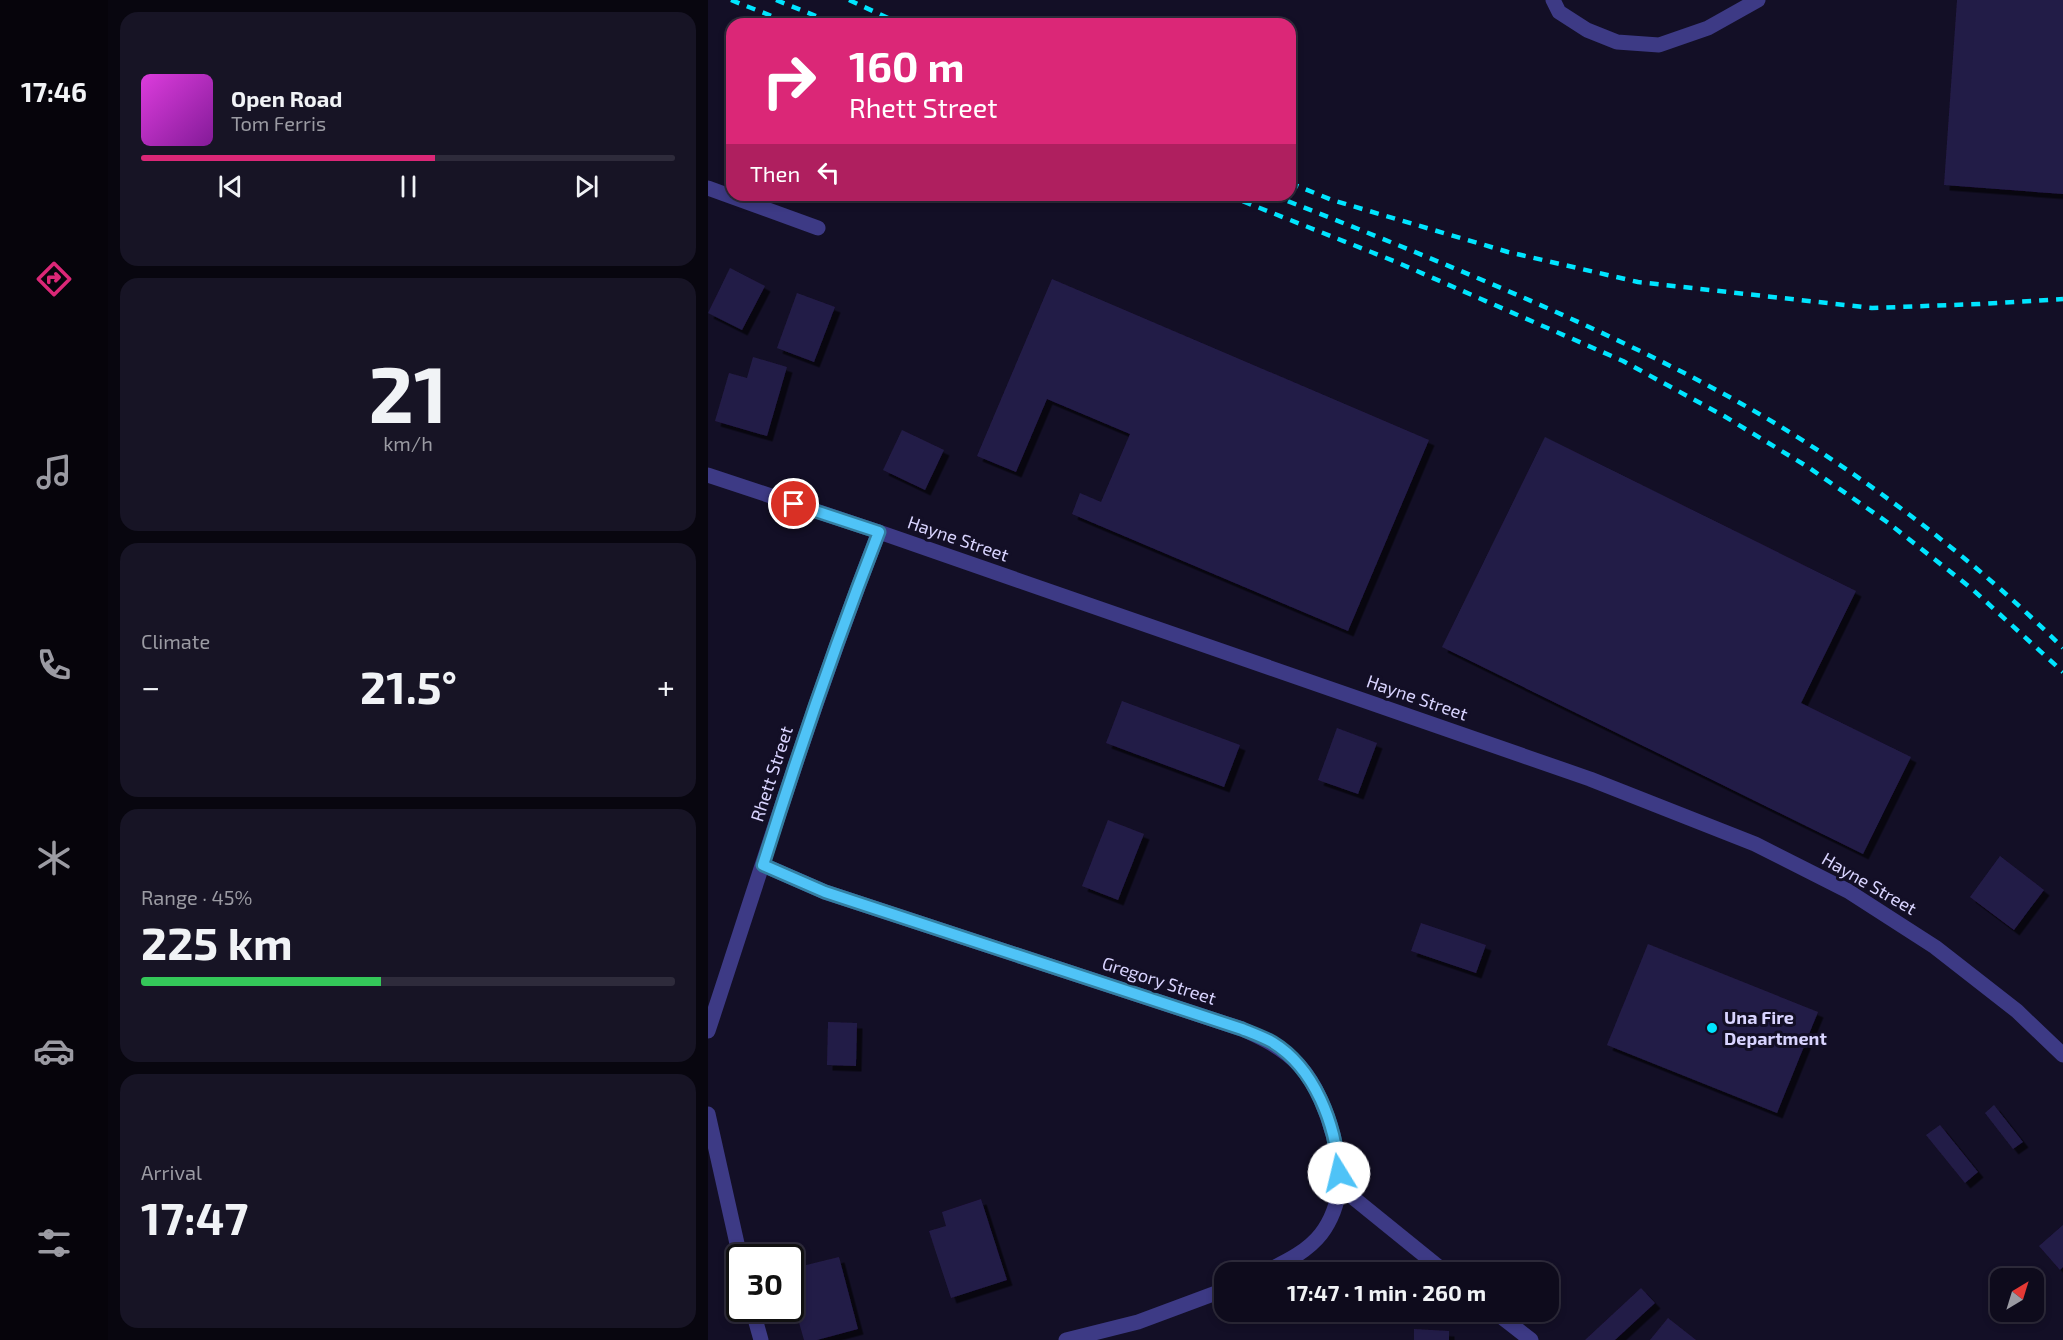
<!DOCTYPE html>
<html lang="en">
<head>
<meta charset="utf-8">
<style>
  body { margin:0; font-family:"Exo 2",sans-serif; background:#171425; color:#f1f3f6; height:100vh; display:flex; flex-direction:column; font-size:22px; white-space:nowrap }
  * { box-sizing:border-box; margin:0 }
  p { font-size:20px; color:#9b9ba3 }
  .icon { flex:none; width:33px; height:33px; fill:none; stroke:currentColor; stroke-width:2; stroke-linecap:round; stroke-linejoin:round }
  .map { position:relative; flex:1; overflow:hidden }
  .sheet { display:flex; flex-direction:column; gap:12px; padding:12px; background:#08060f; width:600px }
  .sheet>* { flex:none }
  .hud { position:absolute; left:18px; top:18px; width:570px; height:183px; border-radius:18px; box-shadow:0 3px 9px #0003,0 0 0 2px #2e2b3b; background:#db2777; color:#fff; overflow:hidden }
  .needle { width:39px; rotate:38deg }
  .controls { position:absolute; left:1282px; top:1268px; display:grid; gap:12px }
  .controls a { display:grid; place-items:center; width:54px; height:54px; border-radius:12px; background:#0e0b1c; box-shadow:0 3px 9px #0003,0 0 0 2px #2e2b3b; font-size:30px }
  .speed { position:absolute; left:18px; top:1244px; display:flex; gap:12px; font-size:30px; font-weight:700; text-align:center }
  .speed>* { display:grid; place-content:center; width:78px; height:78px; border-radius:50%; background:#0e0b1c; box-shadow:0 3px 9px #0003,0 0 0 2px #2e2b3b; line-height:1 }
  .speed .limit { border:3px solid #111; border-radius:9px; background:#fff; color:#111 }
  .pin { position:absolute; display:grid; place-items:center; width:51px; height:51px; color:#fff; margin:-26px; border:3px solid #fff; border-radius:50%; box-shadow:0 2px 6px #0007 }
  .me { position:absolute; width:66px; margin:-33px; rotate:351deg; stroke-linejoin:round; filter:drop-shadow(0 0 4px #0008) }
  .turn { display:flex; align-items:center; gap:21px; height:126px; padding:0 24px; font-size:27px }
  .turn .icon { width:78px; height:78px; stroke-width:2.5 }
  .turn b { display:block; font-size:42px; line-height:51px }
  .then { display:flex; align-items:center; height:57px; padding:0 24px; background:#0003; gap:12px; font-size:22px }
  .big { font-size:45px; font-weight:700; line-height:1.1 }
  .sheet .widget { flex:1; display:flex; flex-direction:column; justify-content:center; gap:9px; min-width:0; padding:0 21px; border-radius:18px; background:#171425 }
  .sheet .dial { align-items:center; gap:0 }
  .dial b { font-size:78px; line-height:1 }
  .song { display:flex; align-items:center; gap:18px }
  .cover { width:72px; height:72px; border-radius:9px; background:linear-gradient(135deg,hsl(300 70% 55%),hsl(290 70% 35%)) }
  .played { height:6px; border-radius:3px; background:linear-gradient(90deg,#db2777 55%,#2e2b3b 55%) }
  .keys { display:flex; justify-content:space-around; direction:ltr }
  .heat { display:flex; justify-content:space-between; align-items:center; font-size:33px; direction:ltr }
  .charge { height:9px; border-radius:4px; background:linear-gradient(90deg,#34c759 45%,#2e2b3b 0) }
  .trip { position:absolute; left:506px; top:1262px; width:345px; height:60px; border-radius:18px; background:#0e0b1c; box-shadow:0 3px 9px #0003,0 0 0 2px #2e2b3b; font-weight:700; line-height:60px; text-align:center }
  main { display:flex; flex:1; min-height:0 }
  .tab-bar { display:flex; flex-direction:column; width:108px; justify-content:space-around; align-items:center; background:#06040b; color:#9b9ba3 }
  .tab-bar .icon { width:42px; height:42px }
  .tab-bar .active { color:#db2777 }
  .tab-bar b { font-size:27px; color:#f1f3f6 }
  .map>svg:first-child { display:block }
  .building { fill:#241b47; filter:url(#shadow) }
  .lines { fill:none; stroke-linecap:round; stroke-linejoin:round }
  .minor { stroke:#3d3a85; stroke-width:15 }
  .rail { stroke:#00e5ff; stroke-width:4.5; stroke-dasharray:9 8; stroke-linecap:butt }
  .route-casing { stroke:#337fa1; stroke-width:15 }
  .route { stroke:#4fc3f7; stroke-width:10 }
  .poi-dot { fill:#00e5ff; stroke:#130f26; stroke-width:2 }
  .labels { text-anchor:middle; stroke-width:6; stroke-linejoin:round; paint-order:stroke }
  .street-label { font-size:18px; fill:#d9d4ff; stroke:#130f26 }
  .poi-label { font-size:18px; font-weight:bold; fill:#d9d4ff; stroke:#130f26; text-anchor:start }
</style>
</head>
<body>
<main>
<nav class="tab-bar">
<b>17:46</b>
<svg class="icon active" aria-label="directions" viewBox="0 0 24 24"><path d="M12 3l9 9-9 9-9-9zM9 14v-3h6M13 9l2 2-2 2"/></svg>
<svg class="icon" aria-label="music" viewBox="0 0 24 24"><path d="M9 18V5l10-2v13"/><circle cx="6" cy="18" r="3"/><circle cx="16" cy="16" r="3"/></svg>
<svg class="icon" aria-label="phone" viewBox="0 0 24 24"><path d="M5 4h4l2 5-3 2q2 4 5 5l2-3 5 2v4C11 20 4 13 5 4z"/></svg>
<svg class="icon" aria-label="climate" viewBox="0 0 24 24"><path d="M12 3v18M4 7l16 10M4 17L20 7"/></svg>
<svg class="icon" aria-label="car" viewBox="0 0 24 24"><path d="M5 17H2v-5l4-1 3-4h7l3 4 3 1v5h-3M9 17h6M6 11h13"/><circle cx="7" cy="17" r="2"/><circle cx="17" cy="17" r="2"/></svg>
<svg class="icon" aria-label="filters" viewBox="0 0 24 24"><path d="M4 7h16M4 17h16"/><circle cx="9" cy="7" r="2"/><circle cx="15" cy="17" r="2"/></svg>
</nav>
<section class="sheet">
<div class="widget">
<div class="song"><i class="cover"></i><div><b>Open Road</b><p>Tom Ferris</p></div></div>
<div class="played"></div>
<div class="keys"><svg class="icon" aria-label="previous" viewBox="0 0 24 24"><path d="M18 5L8 12l10 7zM5 5v14"/></svg><svg class="icon" aria-label="pause" viewBox="0 0 24 24"><path d="M8 5v14M16 5v14"/></svg><svg class="icon" aria-label="next" viewBox="0 0 24 24"><path d="M6 5l10 7-10 7zM19 5v14"/></svg></div>
</div>
<div class="widget dial"><b>21</b><p>km/h</p></div>
<div class="widget"><p>Climate</p>
<div class="heat"><a>−</a><b class="big">21.5°</b><a>+</a></div>
</div>
<div class="widget"><p>Range · 45%</p><b class="big">225 km</b><div class="charge"></div></div>
<div class="widget"><p>Arrival</p><b class="big">17:47</b></div>
</section>
<div class="map">
<svg width="1355" height="1340" viewBox="0 0 1355 1340">
  <defs>
    <filter id="shadow"><feDropShadow dx="5.5" dy="5.5" stdDeviation="0" flood-color="#0009"/></filter>
  </defs>
  <rect width="100%" height="100%" fill="#130f26"/>
  <g class="building">
    <polygon points="1249,0 1355,0 1355,194 1236,185"/>
    <polygon points="22,268 57,286 34,330 0,313"/>
    <polygon points="344,279 721,440 640,631 364,514 372,493 393,502 422,434 339,399 308,472 269,456"/>
    <polygon points="89,293 127,307 106,362 69,348"/>
    <polygon points="45,357 79,367 59,436 7,421 21,373 39,378"/>
    <polygon points="194,430 236,450 217,490 175,470"/>
    <polygon points="837,437 1148,591 1093,703 1203,757 1155,854 734,647"/>
    <polygon points="414,701 532,745 516,787 398,743"/>
    <polygon points="629,728 669,743 650,794 610,780"/>
    <polygon points="400,820 436,834 410,900 374,886"/>
    <polygon points="1292,856 1336,890 1306,930 1262,897"/>
    <polygon points="713,923 778,945 768,973 703,951"/>
    <polygon points="940,944 1110,1012 1069,1113 899,1045"/>
    <polygon points="120,1022 149,1023 148,1066 119,1065"/>
    <polygon points="1286,1105 1315,1142 1305,1149 1277,1113"/>
    <polygon points="1232,1125 1270,1172 1257,1183 1218,1135"/>
    <polygon points="273,1199 299,1280 243,1298 221,1231 238,1226 234,1212"/>
    <polygon points="1355,1225 1355,1267 1352,1270 1331,1246"/>
    <polygon points="131,1257 150,1329 109,1340 96,1340 82,1291 82,1269"/>
    <polygon points="933,1288 947,1303 907,1340 877,1340"/>
    <polygon points="960,1318 988,1340 942,1340"/>
    <polygon points="706,1329 741,1331 741,1340 706,1340"/>
  </g>
  <g class="lines">
    <g class="minor">
      <polyline points="845,0 851,12 879,30 909,42 951,45 1000,28 1050,0"/>
      <polyline points="0,188 110,228"/>
      <polyline points="0,475 171,532 882,779 1047,844 1140,891 1227,947 1309,1011 1355,1055"/>
      <path d="M55,865l62,27 417,137c20,9 39,18 55,34 26,27 45,86 42,124 -1,16 -8,34 -18,47 -14,18 -36,28 -56,38"/>
      <path d="M0,1031c55,-167 107,-335 171,-499"/>
      <polyline points="0,1114 32,1257"/>
      <polyline points="632,1187 737,1272"/>
      <polyline points="44,1308 53,1340"/>
      <polyline points="786,1311 823,1340"/>
      <polyline points="358,1340 430,1322 516,1290"/>
    </g>
    <g class="rail">
      <polyline points="23,0 84,24"/>
      <polyline points="68,0 128,24"/>
      <polyline points="141,0 193,24"/>
      <polyline points="582,183 624,200 800,252 930,282 1164,308 1271,304 1355,299"/>
      <polyline points="519,195 686,261 915,361 1016,416 1100,467 1179,522 1263,588 1355,672"/>
      <path d="M564,195c95,37 189,75 282,116 91,41 182,85 265,140 87,57 171,124 244,197"/>
    </g>
  </g>
  <g class="lines">
    <defs>
      <path id="route" d="M86,504l85,28c-43,110 -81,221 -116,333l62,27 417,137c10,4 21,8 30,13 43,26 64,83 67,131"/>
    </defs>
    <use href="#route" class="route-casing"/>
    <use href="#route" class="route"/>
  </g>
  <circle class="poi-dot" cx="1004" cy="1028" r="6"/>
  <g class="labels">
    <g class="street-label">
      <text transform="translate(250 539) rotate(19)" y="6">Hayne Street</text>
      <text transform="translate(709 698) rotate(19)" y="6">Hayne Street</text>
      <text transform="translate(64 774) rotate(-72)" y="6">Rhett Street</text>
      <text transform="translate(1161 884) rotate(30)" y="6">Hayne Street</text>
      <text transform="translate(451 981) rotate(18)" y="6">Gregory Street</text>
    </g>
    <g class="poi-label">
      <text x="1016" y="1024">Una Fire<tspan x="1016" dy="21">Department</tspan></text>
    </g>
  </g>
</svg>
<div class="controls">
<a><svg class="needle" viewBox="-14 -14 28 28"><path d="M0-13l5 13h-10z" fill="#e53935"/><path d="M0 13l5-13h-10z" fill="#9b9ba3"/></svg></a>
</div>
<div class="speed"><div class="limit">30</div></div>
<div class="pin" style="left:86px;top:504px;background:#d93025"><svg class="icon" aria-label="arrive" viewBox="0 0 24 24"><path d="M6 21V4h12l-3 4 3 4H6"/></svg></div>
<svg class="me" style="left:631px;top:1173px" viewBox="-20 -20 40 40"><circle r="19" fill="#fff"/><path d="M0-13L10 11 0 6-10 11z" fill="#4fc3f7"/></svg>
<div class="trip">17:47 · 1 min · 260 m</div>
<div class="hud">
<div class="turn"><svg class="icon" aria-label="right" viewBox="0 0 24 24"><path d="M7 20v-9h11M14 6l5 5-5 5"/></svg><div><b>160 m</b>Rhett Street</div></div>
<div class="then">Then<svg class="icon" aria-label="left" viewBox="0 0 24 24"><path d="M17 20v-9H6M10 6l-5 5 5 5"/></svg></div>
</div>
</div>
</main>
</body>
</html>
